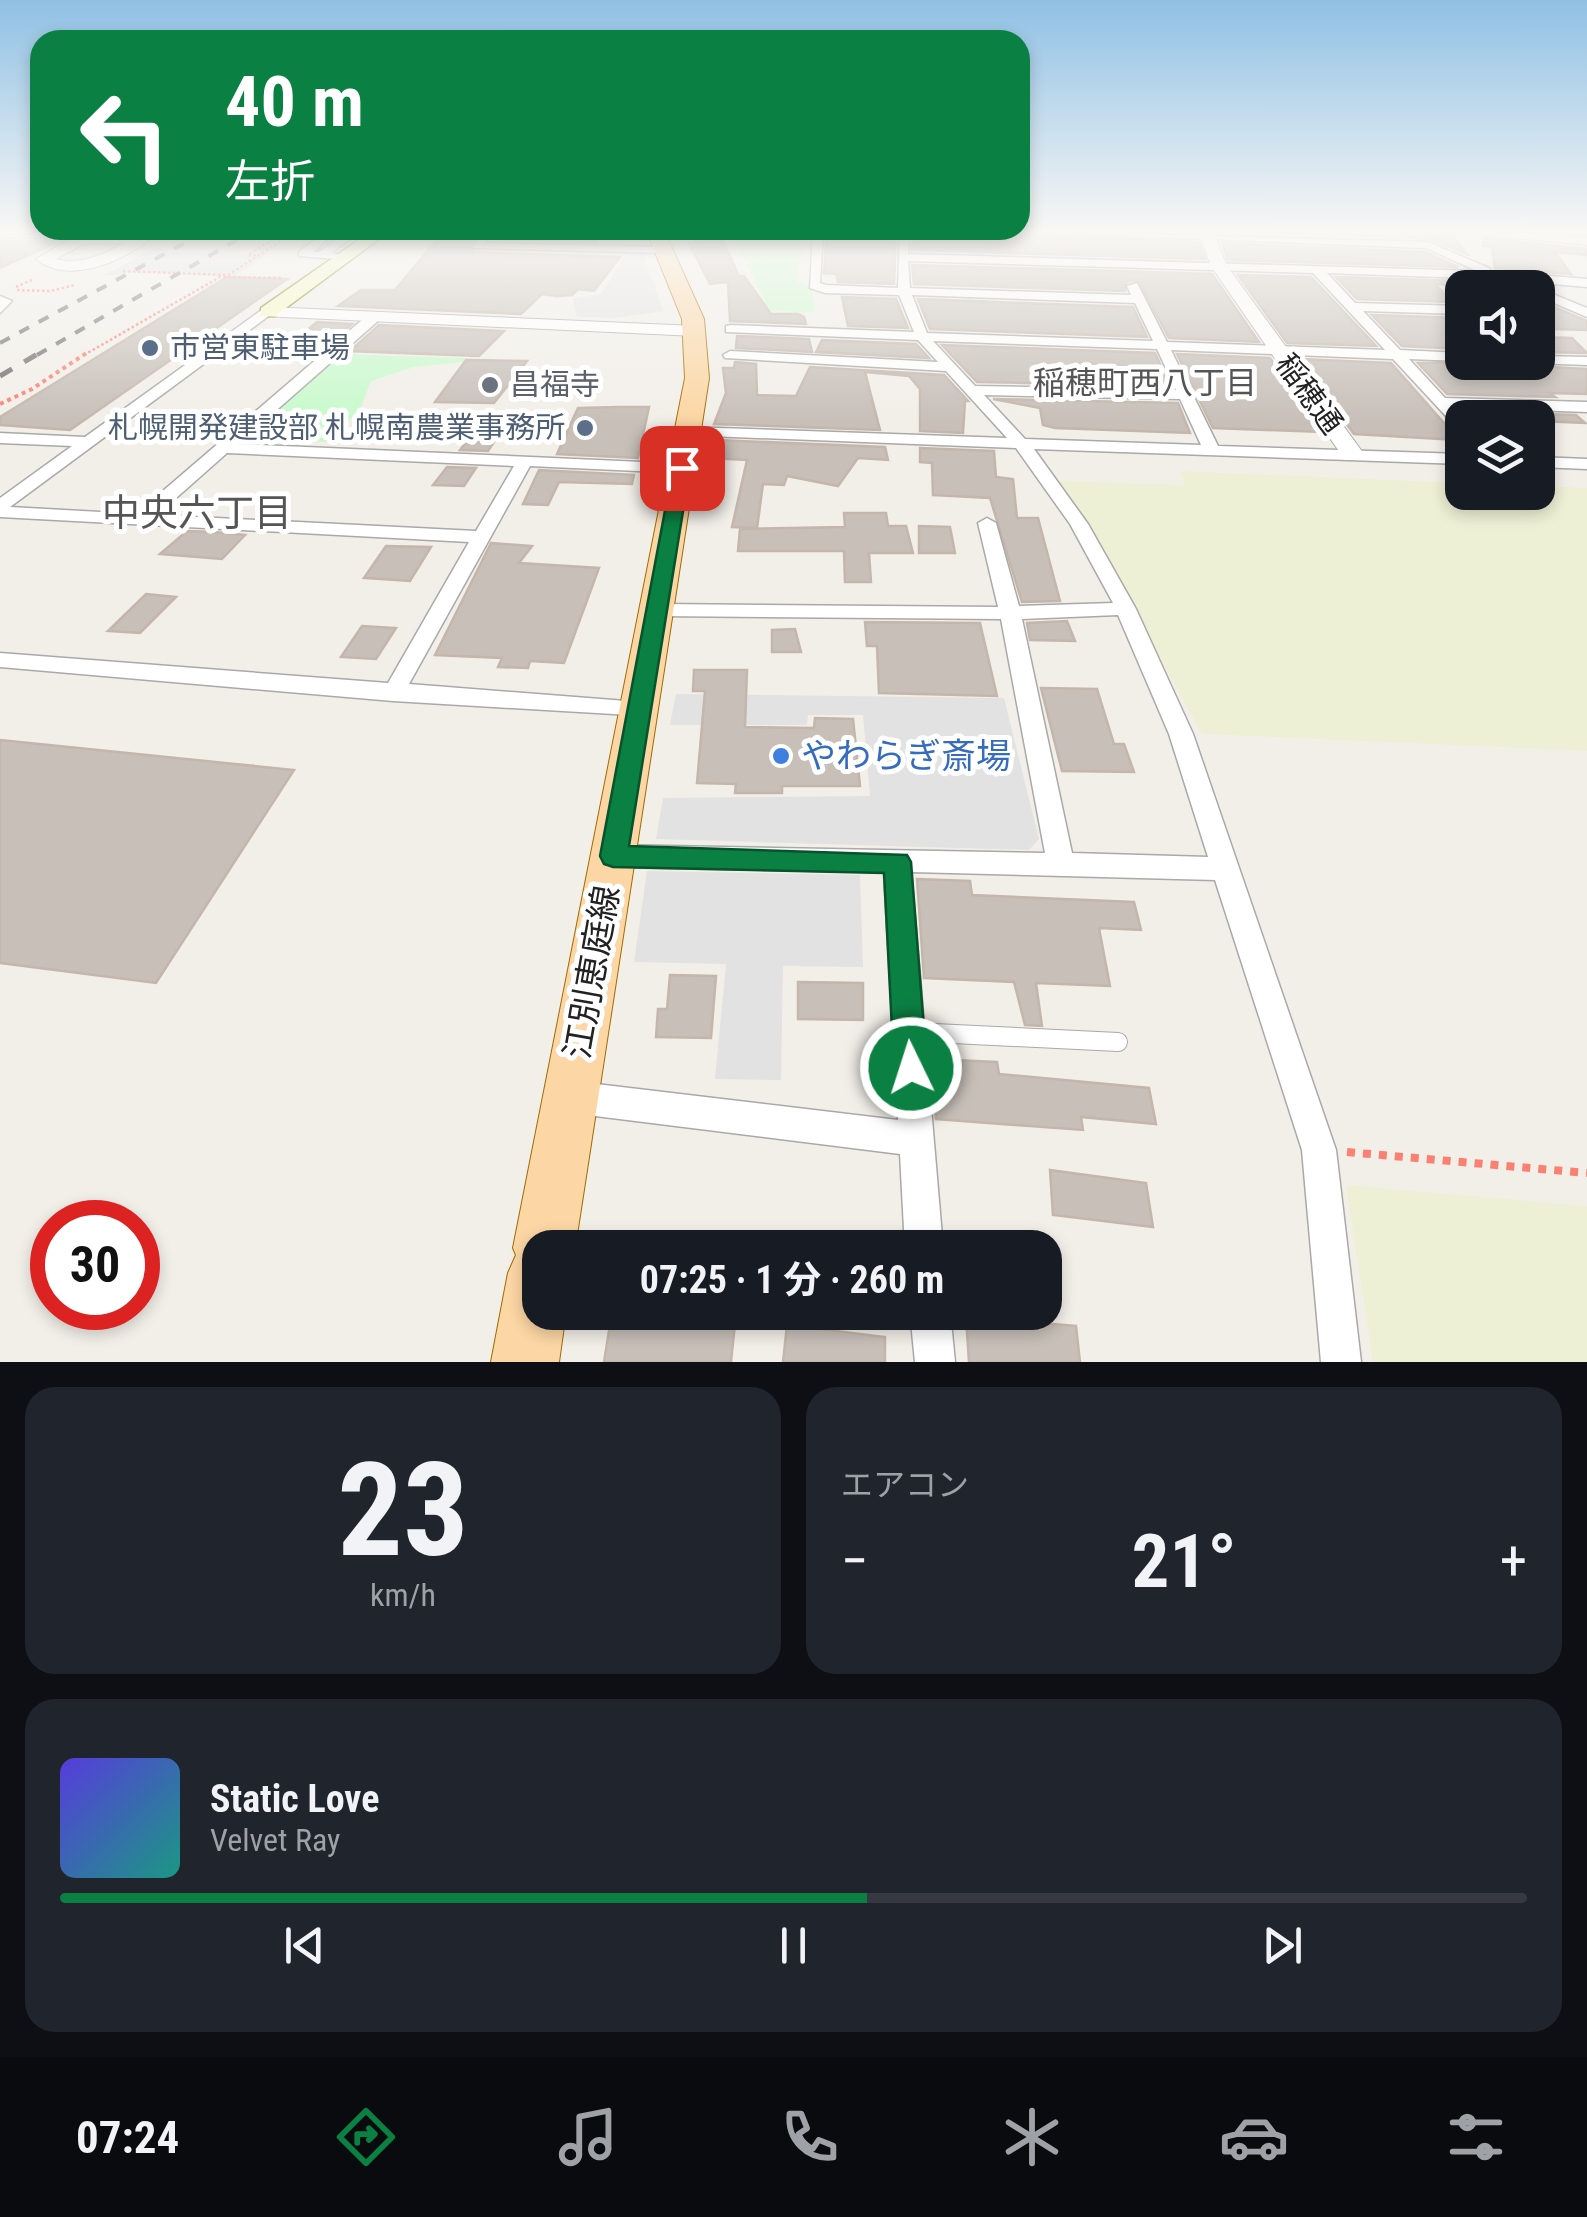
<!DOCTYPE html>
<html lang="ja">
<head>
<meta charset="utf-8">
<style>
  body { margin:0; font-family:"Roboto Condensed","Noto Sans JP",sans-serif; background:#20242c; color:#f1f3f6; height:100vh; display:flex; flex-direction:column; font-size:38px; white-space:nowrap }
  * { box-sizing:border-box; margin:0 }
  p { font-size:32px; color:#9ea1a6 }
  .icon { flex:none; width:55px; height:55px; fill:none; stroke:currentColor; stroke-width:2; stroke-linecap:round; stroke-linejoin:round }
  .map { position:relative; height:1362px; overflow:hidden }
  .side { display:flex; flex-direction:column; gap:25px; padding:25px; background:#0d0f14; flex:1 }
  .side>* { flex:none }
  .hud { position:absolute; left:30px; top:30px; width:1000px; height:210px; border-radius:30px; box-shadow:0 5px 15px #0003; background:#0b8043; color:#fff; overflow:hidden }
  .fabs { position:absolute; left:1445px; top:270px; display:grid; gap:20px }
  .fabs a { display:grid; place-items:center; width:110px; height:110px; border-radius:20px; background:#171b24; box-shadow:0 5px 15px #0003; font-size:50px }
  .speed { position:absolute; left:30px; top:1200px; display:flex; gap:20px; font-size:50px; font-weight:700; text-align:center }
  .speed>* { display:grid; place-content:center; width:130px; height:130px; border-radius:50%; background:#171b24; box-shadow:0 5px 15px #0003; line-height:1 }
  .speed .limit { border:15px solid #d22; background:#fff; color:#111 }
  .pin { position:absolute; display:grid; place-items:center; width:85px; height:85px; color:#fff; margin:-42px; border-radius:20px; box-shadow:0 5px 15px #0006 }
  .me { position:absolute; width:110px; margin:-55px; rotate:356deg; stroke-linejoin:round; filter:drop-shadow(0 0 8px #0008) }
  .turn { display:flex; align-items:center; gap:35px; height:210px; padding:0 30px; font-size:45px }
  .turn .icon { width:130px; height:130px; stroke-width:2.5 }
  .turn b { display:block; font-size:70px; line-height:85px }
  .big { font-size:75px; font-weight:700; line-height:1.1 }
  .side .card { flex:1; display:flex; flex-direction:column; justify-content:center; gap:15px; min-width:0; padding:0 35px; border-radius:30px; background:#20242c }
  .side .dial { align-items:center; gap:0 }
  .dial b { font-size:130px; line-height:1 }
  .song { display:flex; align-items:center; gap:30px }
  .cover { width:120px; height:120px; border-radius:15px; background:linear-gradient(135deg,hsl(250 70% 55%),hsl(170 70% 35%)) }
  .played { height:10px; border-radius:5px; background:linear-gradient(90deg,#0b8043 55%,#363941 55%) }
  .keys { display:flex; justify-content:space-around; direction:ltr }
  .heat { display:flex; justify-content:space-between; align-items:center; font-size:55px; direction:ltr }
  .side .tiles { flex:1; display:grid; gap:25px; grid-template-columns:1fr 1fr }
  .card:last-child { grid-column:span 2 }
  .trip { position:absolute; left:522px; top:1230px; width:540px; height:100px; border-radius:30px; background:#171b24; box-shadow:0 5px 15px #0003; font-weight:700; line-height:100px; text-align:center }
  .dock { display:flex; height:160px; justify-content:space-around; align-items:center; background:#090b0e; color:#9ea1a6 }
  .dock .icon { width:70px; height:70px }
  .dock .current { color:#0b8043 }
  .dock b { font-size:45px; color:#f1f3f6 }
  .map>svg:first-child { display:block }
  .farmland { fill:#eef0d5 }
  .park { fill:#c8facc }
  .parking { fill:#e2e2e2 }
  .plaza { fill:#dddde8 }
  .building { fill:#c7bfb8; stroke:#c4b6ab; stroke-width:2.5 }
  .lines { fill:none; stroke-linecap:round; stroke-linejoin:round }
  .service-far1-casing { stroke:#a9a9a9; stroke-width:8 }
  .service-casing { stroke:#a9a9a9; stroke-width:20 }
  .minor-casing { stroke:#a9a9a9; stroke-width:3 }
  .tertiary-casing { stroke:#a9a9a9; stroke-width:2 }
  .secondary-casing { stroke:#707d05; stroke-width:3 }
  .primary-casing { stroke:#a06b00; stroke-width:2 }
  .path-far2 { stroke:#fa8072; stroke-width:2.5; stroke-dasharray:2.5 2.5; stroke-linecap:butt }
  .path-far1 { stroke:#fa8072; stroke-width:4; stroke-dasharray:4 4; stroke-linecap:butt }
  .path { stroke:#fa8072; stroke-width:8; stroke-dasharray:8 8; stroke-linecap:butt }
  .service-far1 { stroke:#fff; stroke-width:6 }
  .service { stroke:#fff; stroke-width:18 }
  .minor { fill:#fff; fill-rule:evenodd }
  .tertiary { fill:#fff; fill-rule:evenodd }
  .secondary { fill:#f7fabf; fill-rule:evenodd }
  .primary { fill:#fcd6a4; fill-rule:evenodd }
  .rail-far1 { stroke:#707070; stroke-width:4; stroke-dasharray:11 11; stroke-linecap:butt }
  .rail { stroke:#707070; stroke-width:5; stroke-dasharray:14 14; stroke-linecap:butt }
  .route { fill:#0b8043; stroke:#07532c; stroke-width:2.5 }
  .service-dot { fill:#5c6f8a; stroke:#fff; stroke-width:4 }
  .worship-dot { fill:#6b7280; stroke:#fff; stroke-width:4 }
  .shop-dot { fill:#3f7fe0; stroke:#fff; stroke-width:4 }
  .labels { text-anchor:middle; stroke-width:10; stroke-linejoin:round; paint-order:stroke }
  .far-service-label { font-size:30px; fill:#4e5e75; stroke:#fff; text-anchor:start }
  .far-worship-label { font-size:30px; fill:#5b616d; stroke:#fff; text-anchor:start }
  .far-street-label { font-size:30px; fill:#222; stroke:#fff }
  .far-neighbourhood-label { font-size:32px; fill:#555; stroke:#fff }
  .shop-label { font-size:35px; fill:#366cbe; stroke:#fff; text-anchor:start }
  .street-label { font-size:35px; fill:#222; stroke:#fff }
  .neighbourhood-label { font-size:38px; fill:#555; stroke:#fff }
</style>
</head>
<body>
<div class="map">
<svg width="1587" height="1362" viewBox="0 0 1587 1362">
  <rect width="100%" height="100%" fill="#f2efe9"/>
  <g class="farmland">
    <polygon points="1180,471 1462,483 1462,492 1538,492 1538,486 1587,488 1587,751 1202,734 1085,522 1058,481 1185,485"/>
    <polygon points="1346,1185 1587,1206 1587,1362 1373,1362"/>
  </g>
  <g class="park">
    <polygon points="729,230 804,230 797,281 812,289 814,312 770,311"/>
    <polygon points="340,354 493,359 414,367 371,381 360,410 326,442 245,438"/>
  </g>
  <g class="parking">
    <polygon points="627,254 643,254 663,311 615,318 577,317 573,299 601,294"/>
    <polygon points="676,694 1004,698 1039,839 1029,850 656,839 663,798 870,796 863,715 808,715 807,725 670,725"/>
    <polygon points="647,871 860,875 863,967 783,966 781,1080 715,1079 726,964 634,962"/>
  </g>
  <polygon class="plaza" points="158,246 164,251 266,256 233,277 133,272 103,276"/>
  <g class="building">
    <polygon points="445,230 480,230 470,246 473,252 620,257 594,291 578,289 572,295 557,296 542,294 521,314 338,306 361,290 395,290"/>
    <polygon points="499,230 602,230 596,242 492,239"/>
    <polygon points="718,230 739,276 744,276 771,314 798,314 804,317 806,324 730,321 728,282 710,284 689,243 696,243 691,232"/>
    <polygon points="827,230 896,230 894,284 838,282 836,274 824,273"/>
    <polygon points="914,230 1199,242 1205,259 912,250"/>
    <polygon points="1216,230 1451,233 1467,254 1428,238"/>
    <polygon points="1483,238 1587,249 1587,255 1555,252 1571,274 1495,268 1492,247 1483,246"/>
    <polygon points="0,241 57,242 0,268"/>
    <polygon points="1222,243 1425,252 1458,267 1228,260"/>
    <polygon points="912,265 1212,274 1259,342 1169,338 1138,280 1126,282 1125,291 914,284"/>
    <polygon points="1238,275 1311,277 1376,346 1287,343"/>
    <polygon points="227,277 287,279 70,430 0,425 0,417"/>
    <polygon points="1336,277 1488,282 1490,286 1435,284 1452,302 1357,299"/>
    <polygon points="842,297 896,299 908,328 848,326"/>
    <polygon points="918,299 1133,307 1147,337 930,329"/>
    <polygon points="1538,300 1587,321 1587,330 1554,329 1538,316"/>
    <polygon points="1372,315 1462,318 1462,349 1402,346"/>
    <polygon points="317,322 352,324 322,350 285,348"/>
    <polygon points="379,325 504,331 479,356 350,351"/>
    <polygon points="737,336 809,339 812,352 736,348"/>
    <polygon points="1538,337 1572,338 1587,353 1538,352"/>
    <polygon points="822,340 916,344 929,358 816,352"/>
    <polygon points="942,345 1155,353 1170,386 977,382"/>
    <polygon points="1177,354 1270,358 1321,432 1213,428"/>
    <polygon points="1299,359 1391,363 1459,440 1354,434"/>
    <polygon points="466,360 527,361 494,403 435,402"/>
    <polygon points="735,362 756,364 757,395 796,396 810,367 944,375 968,401 965,401 963,433 920,431 920,389 909,376 865,372 880,430 714,424 726,393 723,368 734,368"/>
    <polygon points="1465,362 1587,369 1587,394 1549,393 1555,397 1447,394 1418,363"/>
    <polygon points="993,399 1178,403 1190,433 1055,428 1043,425 1040,408"/>
    <polygon points="619,407 649,407 638,458 557,454 578,408"/>
    <polygon points="1463,411 1576,415 1585,423 1538,421 1538,418 1468,418"/>
    <polygon points="480,424 505,425 488,451 460,450"/>
    <polygon points="717,440 885,447 888,460 858,458 838,486 787,476 784,485 763,484 757,528 732,527 747,460 711,458"/>
    <polygon points="920,448 994,451 996,477 1013,479 1017,518 1038,518 1060,601 1022,602 990,498 933,495 932,463 920,462"/>
    <polygon points="447,467 476,468 464,486 433,485"/>
    <polygon points="539,470 634,475 632,484 559,482 548,505 523,504"/>
    <polygon points="844,513 886,513 888,526 906,526 913,553 869,553 871,582 845,582 844,551 738,551 740,529 845,527"/>
    <polygon points="919,526 950,527 955,553 919,553"/>
    <polygon points="187,531 214,532 245,535 222,559 160,554"/>
    <polygon points="491,543 532,546 519,563 599,568 564,663 530,661 528,668 498,667 502,658 435,655"/>
    <polygon points="386,546 431,547 410,581 364,578"/>
    <polygon points="146,594 176,597 140,633 108,631"/>
    <polygon points="1067,621 1075,641 1030,640 1027,623"/>
    <polygon points="865,622 980,623 997,696 879,693 877,646 867,646"/>
    <polygon points="362,626 396,628 376,659 341,657"/>
    <polygon points="795,629 801,652 772,652 772,630"/>
    <polygon points="694,670 747,670 745,727 814,728 815,718 853,719 860,786 782,786 782,793 735,793 736,784 697,783 705,691 693,691"/>
    <polygon points="1041,688 1097,689 1114,744 1124,744 1134,772 1062,771"/>
    <polygon points="0,740 294,770 156,983 0,963"/>
    <polygon points="917,879 970,881 972,895 1134,902 1141,930 1099,928 1110,986 1036,983 1042,1026 1025,1025 1014,982 924,978"/>
    <polygon points="670,975 716,976 711,1038 656,1037 658,1009 667,1009"/>
    <polygon points="798,982 863,983 863,1020 798,1019"/>
    <polygon points="931,1059 997,1062 999,1074 1149,1088 1156,1124 1081,1117 1083,1130 936,1119"/>
    <polygon points="1050,1170 1146,1183 1153,1227 1053,1215"/>
    <polygon points="612,1312 736,1314 731,1362 604,1362"/>
    <polygon points="966,1317 1076,1326 1080,1362 969,1362"/>
    <polygon points="787,1325 885,1337 885,1362 783,1362"/>
  </g>
  <g class="lines">
    <defs>
      <polyline id="service-far1" points="77,241 139,240"/>
      <polyline id="service" points="913,1032 1118,1042"/>
      <g id="minor">
        <polygon points="326,230 338,230 313,252 319,252 350,230 362,230 331,253 348,256 348,260 299,256 299,252"/>
        <polygon points="484,230 495,230 485,243 663,247 669,250 663,253 473,248"/>
        <path d="M813,230h10l-3,53 6,2 72,3 2,-58h10l-2,24 569,17 -51,-23 -442,-18 444,12 61,26 1,3 97,8v8l-92,-8 -168,-6 28,30 107,3v8l-99,-3 37,39 62,3v8l-53,-2 36,39 142,4v10l-133,-5 11,11 -3,11 -6,-2 -63,-68 -222,-9 47,96 244,8v10l-428,-15 54,75 48,85 57,125 143,416 25,212h-40l-19,-212 -87,-270 -304,-8 32,376h-38l-5,-94 -329,-41 -12,-4 -5,-12 5,-12 12,-4 327,39 -14,-248 -271,-5 -10,-3 -4,-8 4,-8 10,-3 432,8 -44,-234 -342,-3 -10,-6 10,-6 339,3 -20,-84 9,-5 9,5 23,83 94,-3 -43,-79 -54,-76 -334,-13v-6l6,-2 319,11 -61,-67 -221,-13 -2,-3 7,-4 208,11 -20,-22 -192,-8v-6l5,-1 183,7 -15,-37 -74,-2 -15,-5zM908,261l405,12 72,77 -218,-8 -30,-59 -10,3 4,9 -221,-7zM912,295l223,8 18,38 -226,-8zM933,341l224,8 19,41 -201,-4zM984,395l196,4 21,46 -176,-6zM1118,615l51,119 39,123 -136,-4 -50,-234z"/>
        <polygon points="1538,288 1587,308 1587,317 1538,296"/>
        <polygon points="0,296 12,301 0,313"/>
        <path d="M263,309l11,3 -264,195 126,7 233,-200h10v6l-141,124 449,20 2,4 -8,5 -151,-7 -121,218 230,18 8,2 4,6 -4,6 -254,-15 -393,-34v-14l388,30 81,-141 -469,-25v-19l72,-52 -72,-3v-10l85,4zM227,453l287,13 -38,65 -319,-16z"/>
        <polygon points="1538,356 1587,357 1587,365 1533,363 1538,362"/>
        <polygon points="1538,457 1587,459 1587,469 1538,467"/>
        <polygon points="910,1312 950,1312 955,1362 915,1362"/>
      </g>
      <g id="tertiary">
        <path d="M0,230l82,2v13l-26,14c29,8 58,-10 83,-25l-4,-4h18l3,4c-27,25 -87,53 -120,25l34,-20 -70,-2z"/>
        <polygon points="1198,230 1212,230 1227,266 1361,450 1364,455 1361,460 1345,460 1211,266"/>
        <polygon points="1469,230 1587,237 1587,245 1476,234"/>
        <polygon points="268,307 696,326 705,331 696,336 262,316 259,312"/>
      </g>
      <polygon id="secondary" points="373,230 391,230 275,316 261,316 261,308"/>
      <polygon id="primary" points="646,230 664,230 704,319 709,378 575,1248 540,1248 540,1312 566,1312 559,1362 491,1362 508,1273 516,1255 513,1248 685,378 682,319"/>
    </defs>
    <use href="#service-far1" class="service-far1-casing"/>
    <use href="#service" class="service-casing"/>
    <use href="#minor" class="minor-casing"/>
    <use href="#tertiary" class="tertiary-casing"/>
    <use href="#secondary" class="secondary-casing"/>
    <use href="#primary" class="primary-casing"/>
    <g class="path-far2">
      <polyline points="1441,230 1460,232"/>
      <polyline points="256,255 248,255 288,230"/>
      <polyline points="123,271 228,275 289,236"/>
      <polyline points="16,287 34,279"/>
      <polyline points="17,290 50,291 75,285"/>
      <polyline points="84,355 220,277 282,278"/>
    </g>
    <polyline class="path-far1" points="0,404 32,389 88,352"/>
    <polyline class="path" points="1347,1152 1587,1173"/>
    <use href="#service-far1" class="service-far1"/>
    <use href="#service" class="service"/>
    <use href="#minor" class="minor"/>
    <use href="#tertiary" class="tertiary"/>
    <use href="#secondary" class="secondary"/>
    <use href="#primary" class="primary"/>
    <g class="rail-far1">
      <polyline points="0,343 209,230"/>
      <polyline points="37,355 254,230"/>
    </g>
    <polyline class="rail" points="0,376 41,352"/>
  </g>
  <linearGradient id="sky" x2="0" y2="1"><stop stop-color="#8fc0e4"/><stop offset="0.55" stop-color="#f9f8f5"/><stop offset="1" stop-color="#f9f8f5" stop-opacity="0"/></linearGradient>
  <rect width="1587" height="421" fill="url(#sky)"/>
  <polygon class="route" points="682,463 690,468 629,846 907,855 911,862 927,1068 922,1079 911,1084 899,1079 894,1068 884,873 613,867 604,864 600,856 673,468"/>
  <g class="service-dot">
    <circle cx="150" cy="348" r="10"/>
    <circle cx="585" cy="428" r="10"/>
  </g>
  <circle class="worship-dot" cx="490" cy="385" r="10"/>
  <circle class="shop-dot" cx="781" cy="756" r="10"/>
  <g class="labels">
    <g class="far-service-label">
      <text x="170" y="358">市営東駐車場</text>
      <text x="565" y="438" text-anchor="end">札幌開発建設部 札幌南農業事務所</text>
    </g>
    <g class="far-worship-label">
      <text x="510" y="395">昌福寺</text>
    </g>
    <g class="far-street-label">
      <text transform="translate(1309 394) rotate(54)" y="10">稲穂通</text>
    </g>
    <g class="far-neighbourhood-label">
      <text x="1145" y="394">稲穂町西八丁目</text>
    </g>
    <g class="shop-label">
      <text x="801" y="768">やわらぎ斎場</text>
    </g>
    <g class="street-label">
      <text transform="translate(592 972) rotate(-80)" y="12">江別恵庭線</text>
    </g>
    <g class="neighbourhood-label">
      <text x="197" y="526">中央六丁目</text>
    </g>
  </g>
</svg>
<div class="fabs">
<a><svg class="icon" aria-label="sound" viewBox="0 0 24 24"><path d="M4 9h4l5-4v14l-5-4H4zM17 9q2 3 0 6"/></svg></a>
<a><svg class="icon" aria-label="layers" viewBox="0 0 24 24"><path d="M12 4l9 5-9 5-9-5zM3 14l9 5 9-5"/></svg></a>
</div>
<div class="speed"><div class="limit">30</div></div>
<div class="pin" style="left:682px;top:468px;background:#d93025"><svg class="icon" aria-label="arrive" viewBox="0 0 24 24"><path d="M6 21V4h12l-3 4 3 4H6"/></svg></div>
<svg class="me" style="left:911px;top:1068px" viewBox="-20 -20 40 40"><circle r="17" fill="#0b8043" stroke="#fff" stroke-width="3"/><path d="M0-11L8 9 0 5-8 9z" fill="#fff"/></svg>
<div class="trip">07:25 · 1 分 · 260 m</div>
<div class="hud">
<div class="turn"><svg class="icon" aria-label="left" viewBox="0 0 24 24"><path d="M17 20v-9H6M10 6l-5 5 5 5"/></svg><div><b>40 m</b>左折</div></div>
</div>
</div>
<section class="side">
<div class="tiles">
<div class="card dial"><b>23</b><p>km/h</p></div>
<div class="card"><p>エアコン</p>
<div class="heat"><a>−</a><b class="big">21°</b><a>+</a></div>
</div>
<div class="card">
<div class="song"><i class="cover"></i><div><b>Static Love</b><p>Velvet Ray</p></div></div>
<div class="played"></div>
<div class="keys"><svg class="icon" aria-label="previous" viewBox="0 0 24 24"><path d="M18 5L8 12l10 7zM5 5v14"/></svg><svg class="icon" aria-label="pause" viewBox="0 0 24 24"><path d="M8 5v14M16 5v14"/></svg><svg class="icon" aria-label="next" viewBox="0 0 24 24"><path d="M6 5l10 7-10 7zM19 5v14"/></svg></div>
</div>
</div>
</section>
<nav class="dock">
<b>07:24</b>
<svg class="icon current" aria-label="directions" viewBox="0 0 24 24"><path d="M12 3l9 9-9 9-9-9zM9 14v-3h6M13 9l2 2-2 2"/></svg>
<svg class="icon" aria-label="music" viewBox="0 0 24 24"><path d="M9 18V5l10-2v13"/><circle cx="6" cy="18" r="3"/><circle cx="16" cy="16" r="3"/></svg>
<svg class="icon" aria-label="phone" viewBox="0 0 24 24"><path d="M5 4h4l2 5-3 2q2 4 5 5l2-3 5 2v4C11 20 4 13 5 4z"/></svg>
<svg class="icon" aria-label="climate" viewBox="0 0 24 24"><path d="M12 3v18M4 7l16 10M4 17L20 7"/></svg>
<svg class="icon" aria-label="car" viewBox="0 0 24 24"><path d="M5 17H2v-5l4-1 3-4h7l3 4 3 1v5h-3M9 17h6M6 11h13"/><circle cx="7" cy="17" r="2"/><circle cx="17" cy="17" r="2"/></svg>
<svg class="icon" aria-label="filters" viewBox="0 0 24 24"><path d="M4 7h16M4 17h16"/><circle cx="9" cy="7" r="2"/><circle cx="15" cy="17" r="2"/></svg>
</nav>
</body>
</html>
